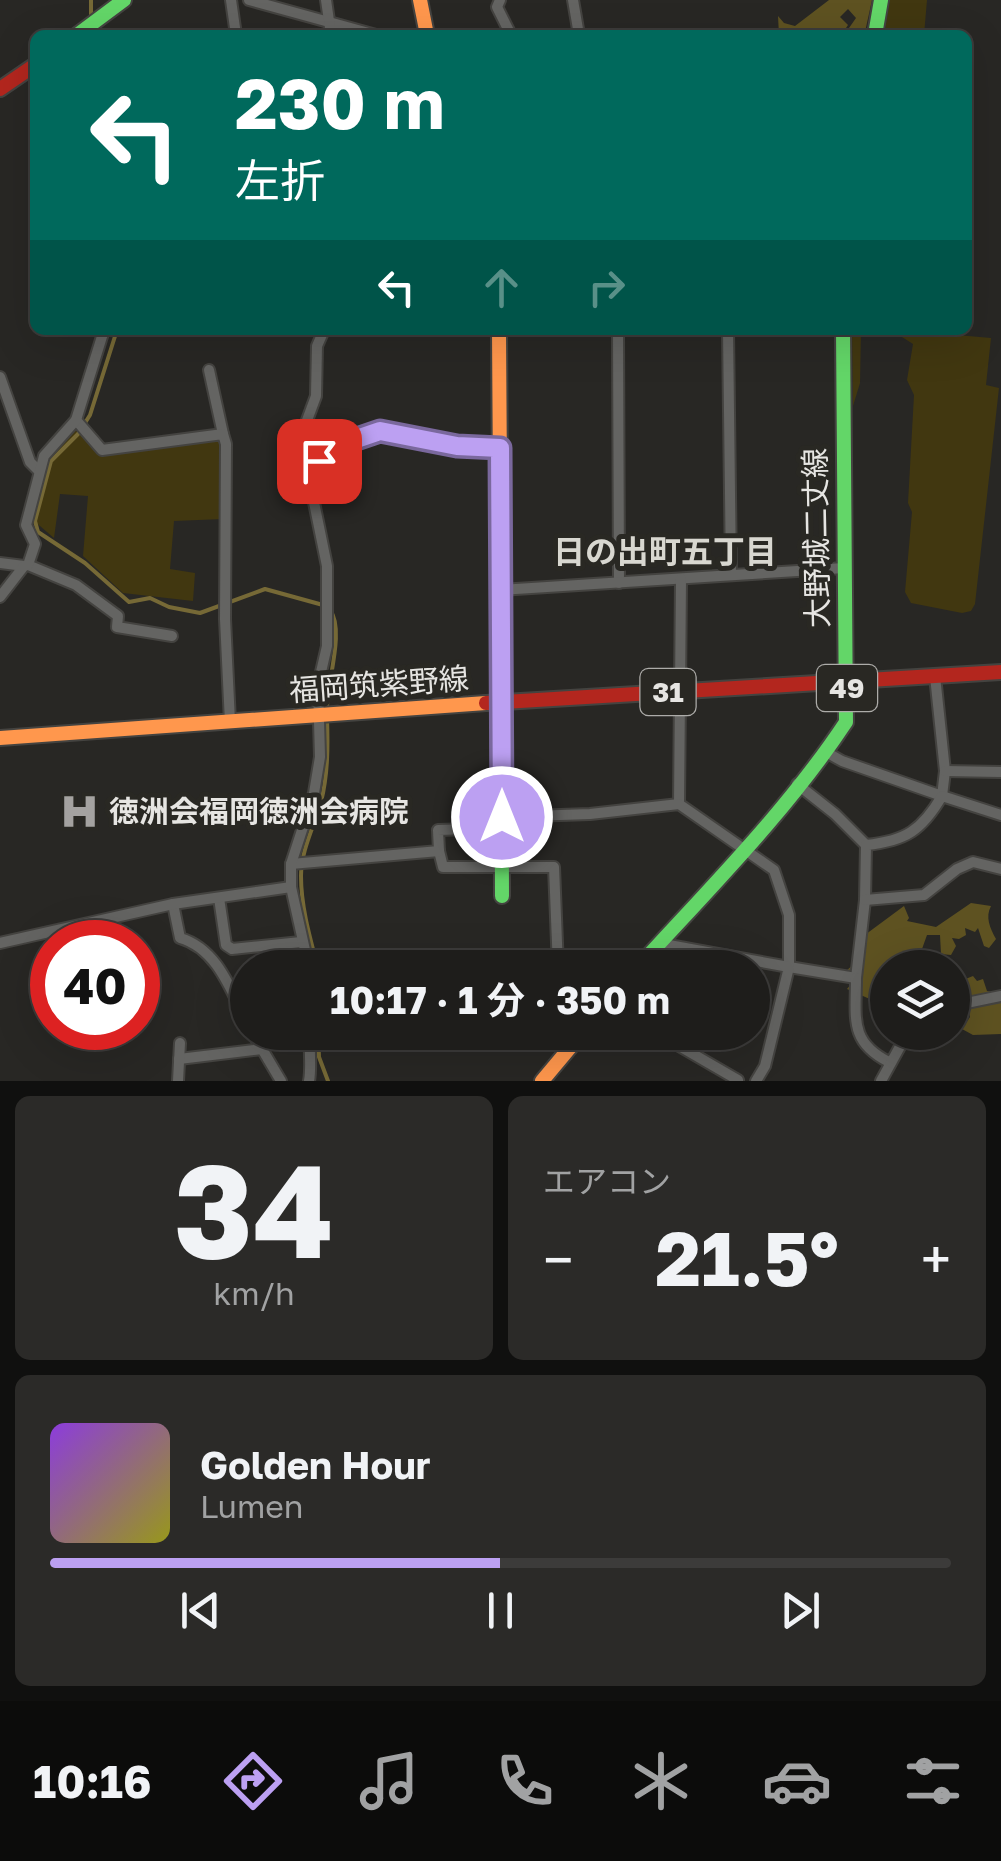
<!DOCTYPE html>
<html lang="ja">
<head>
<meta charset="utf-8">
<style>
  body { margin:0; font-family:"Golos Text","Noto Sans JP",sans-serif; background:#2b2a28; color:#f1f3f6; height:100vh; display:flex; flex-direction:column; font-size:38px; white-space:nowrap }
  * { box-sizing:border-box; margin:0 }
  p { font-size:32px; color:#a1a2a3 }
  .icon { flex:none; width:55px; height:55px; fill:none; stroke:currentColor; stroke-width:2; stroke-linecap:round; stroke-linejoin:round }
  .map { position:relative; height:1081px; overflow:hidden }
  .drawer { display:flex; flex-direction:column; gap:15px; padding:15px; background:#10100f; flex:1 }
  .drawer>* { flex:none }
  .top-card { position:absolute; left:30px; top:30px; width:942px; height:305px; border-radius:15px; box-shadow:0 10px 40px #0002,0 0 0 2px #3c3b3a; background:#00695c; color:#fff; overflow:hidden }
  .fabs { position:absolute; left:870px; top:950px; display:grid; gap:20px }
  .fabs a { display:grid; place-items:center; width:100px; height:100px; border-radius:50%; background:#1e1d1b; box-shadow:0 10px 40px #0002,0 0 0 2px #3c3b3a; font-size:50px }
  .speed { position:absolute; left:30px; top:920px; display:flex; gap:20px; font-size:50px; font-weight:700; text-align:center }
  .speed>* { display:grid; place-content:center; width:130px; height:130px; border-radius:50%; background:#1e1d1b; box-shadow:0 10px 40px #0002,0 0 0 2px #3c3b3a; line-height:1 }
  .speed .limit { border:15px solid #d22; background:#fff; color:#111 }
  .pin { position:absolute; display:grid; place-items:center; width:85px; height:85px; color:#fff; margin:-42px; border-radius:20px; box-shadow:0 5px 15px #0006 }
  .me { position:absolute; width:110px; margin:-55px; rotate:0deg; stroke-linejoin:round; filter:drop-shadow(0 0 8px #0008) }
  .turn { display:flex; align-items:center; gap:35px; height:210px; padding:0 40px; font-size:45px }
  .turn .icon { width:130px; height:130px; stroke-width:2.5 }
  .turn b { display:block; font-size:70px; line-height:85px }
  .lanes { display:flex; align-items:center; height:95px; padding:0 40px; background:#0003; justify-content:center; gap:50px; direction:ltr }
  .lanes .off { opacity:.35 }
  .big { font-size:75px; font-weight:700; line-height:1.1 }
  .drawer .tile { flex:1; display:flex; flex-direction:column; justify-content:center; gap:15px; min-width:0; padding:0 35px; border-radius:15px; background:#2b2a28 }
  .drawer .dial { align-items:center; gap:0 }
  .dial b { font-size:130px; line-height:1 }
  .song { display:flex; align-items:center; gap:30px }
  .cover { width:120px; height:120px; border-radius:15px; background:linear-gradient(135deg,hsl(270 70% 55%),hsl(60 70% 35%)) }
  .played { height:10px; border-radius:5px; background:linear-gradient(90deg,#bca0f2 50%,#3c3b3a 50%) }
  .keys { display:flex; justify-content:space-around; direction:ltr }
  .heat { display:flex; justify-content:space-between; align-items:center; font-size:55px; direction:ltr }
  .drawer .tiles { flex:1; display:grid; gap:15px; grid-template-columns:1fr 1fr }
  .tile:last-child { grid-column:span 2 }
  .trip { position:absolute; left:230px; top:950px; width:540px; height:100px; border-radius:50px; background:#1e1d1b; box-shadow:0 10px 40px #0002,0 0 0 2px #3c3b3a; font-weight:700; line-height:100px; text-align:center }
  .dock { display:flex; height:160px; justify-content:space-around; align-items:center; background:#0c0c0b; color:#a1a2a3 }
  .dock .icon { width:70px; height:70px }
  .dock .current { color:#bca0f2 }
  .dock b { font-size:45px; color:#f1f3f6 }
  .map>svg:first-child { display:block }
  .green { fill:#413710 }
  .forest { fill:#5e5221 }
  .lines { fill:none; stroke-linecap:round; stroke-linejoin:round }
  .stream { stroke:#766936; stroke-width:4 }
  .street-casing { stroke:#444340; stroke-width:14 }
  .fast-casing { stroke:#444340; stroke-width:18 }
  .slow-casing { stroke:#444340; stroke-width:18 }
  .jam-casing { stroke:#444340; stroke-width:18 }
  .street { stroke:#646462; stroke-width:10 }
  .fast { stroke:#63d668; stroke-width:14 }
  .slow { stroke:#ff974d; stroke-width:14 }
  .jam { stroke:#b3261e; stroke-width:14 }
  .route-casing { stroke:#7a689d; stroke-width:25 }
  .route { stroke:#bca0f2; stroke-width:18 }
  .labels { text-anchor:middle; stroke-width:10; stroke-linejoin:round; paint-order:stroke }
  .shield { fill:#292823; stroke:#adaca9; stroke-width:2.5 }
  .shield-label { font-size:28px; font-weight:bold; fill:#e6e5e2 }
  .street-label { font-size:30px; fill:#e6e5e2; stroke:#292823 }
  .poi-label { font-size:30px; font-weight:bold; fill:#e6e5e2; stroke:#292823; text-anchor:start }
  .neighbourhood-label { font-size:32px; font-weight:bold; fill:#d8d7d0; stroke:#292823 }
</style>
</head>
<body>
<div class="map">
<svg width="1001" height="1081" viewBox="0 0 1001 1081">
  <rect width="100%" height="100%" fill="#282724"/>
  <g class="green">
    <polygon points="890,0 927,0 924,35 884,35"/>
    <polygon points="852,330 861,330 860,383 853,406"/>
    <polygon points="900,330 991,338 986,385 999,388 975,604 971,611 962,613 911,603 905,592 912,512 908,503 914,395 907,380 913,344 902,337"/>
    <polygon points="74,429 100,452 218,438 225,444 223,519 174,521 170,569 195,573 193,601 123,593 83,556 88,496 60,494 54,538 33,520 46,461"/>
  </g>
  <g class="forest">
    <polygon points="829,0 872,0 865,32 849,28 856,18 848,9 840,17 848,25 844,31 779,35 778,16 784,23 795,26"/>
    <path d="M971,903l20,3c-6,11 -1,22 5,33l-7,9 -5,-2 -6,-18 -3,4 -10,-4 1,7 -7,4 -7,-1 4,8 -5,9 -10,-1 -1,-19h-13l-5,14 4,9 14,5 -3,4 -49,1 -1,9 -5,3 -10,20 -25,-11 5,-6 -6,-12 8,-7 4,-24 46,-34 5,12 -2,3 29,6z"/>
    <polygon points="973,976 977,981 983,979 987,991 1001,994 1001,1034 973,1035 962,1029 970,1017 966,999 953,998 953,984"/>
  </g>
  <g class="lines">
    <g class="stream">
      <polyline points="91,17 91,0"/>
      <polyline points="117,330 90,415 78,434 51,461 35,521 38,532 85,563 129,602 150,598 169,607 200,613 265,589 323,605"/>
      <path d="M327,708c0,-26 18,-78 3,-98"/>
      <path d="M318,968c-8,-30 -17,-61 -17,-92 0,-26 13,-49 20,-74 7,-28 7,-56 6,-84"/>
      <polyline points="318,1032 319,1057 328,1081"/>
    </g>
    <defs>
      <g id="street">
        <polyline points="231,0 236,35"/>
        <polyline points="249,0 376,35"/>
        <polyline points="326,0 331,35"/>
        <polyline points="500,0 497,7 511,35"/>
        <polyline points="573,0 579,35"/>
        <polyline points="618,330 619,583"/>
        <polyline points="728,330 731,574"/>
        <polyline points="209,370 223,434"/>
        <polyline points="0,377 30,462 39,471"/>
        <polyline points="76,420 102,450 223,434 226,444 225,619 230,722"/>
        <polyline points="308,473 339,445 380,431 457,446 500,447"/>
        <polyline points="0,563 24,566"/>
        <polyline points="28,565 76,585 118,616 117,627 172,636"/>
        <polyline points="501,590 844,568"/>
        <polyline points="0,597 24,566 28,565 35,544 26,525 44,456 76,420 104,330"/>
        <polyline points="826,752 842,761 942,796 945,771 935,676"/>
        <polyline points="945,771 1001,772"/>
        <polyline points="797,784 835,814 866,845"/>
        <polyline points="679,804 681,579"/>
        <path d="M502,817l88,-3 89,-10 95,66 15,45v52l67,11 9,-78 1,-55c40,-4 56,-15 76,-49l59,19"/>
        <polyline points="439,851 443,867 554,867 558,968"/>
        <polyline points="291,864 439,851 438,830 502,828"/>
        <polyline points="219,898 226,945 232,949 301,942"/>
        <polyline points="865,900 924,895 957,869 973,862 1001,869"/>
        <path d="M173,904l7,34c38,11 51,53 68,86"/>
        <polyline points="0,943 173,904 291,887"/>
        <polyline points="658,943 789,967 765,1066 756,1081"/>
        <polyline points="309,968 291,887 291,864 314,793 320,757 318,685 327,646 327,566 308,473 306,423 316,396 317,346 324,330"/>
        <path d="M856,978c0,40 -7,64 33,84"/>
        <polyline points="952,1006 1001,996"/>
        <polyline points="252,1032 281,1081"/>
        <polyline points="655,1032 738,1080"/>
        <polyline points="179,1059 262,1049"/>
        <polyline points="178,1081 180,1043"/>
        <path d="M309,1081c3,-16 -1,-31 2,-49"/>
        <polyline points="881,1081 908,1032"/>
      </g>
      <g id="fast">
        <polyline points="77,35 124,0"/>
        <polyline points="875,35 881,0"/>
        <polyline points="501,634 502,896"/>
        <path d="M637,968c72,-79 150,-157 209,-246l-3,-392"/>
      </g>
      <g id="slow">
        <polyline points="420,0 427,35"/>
        <polyline points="499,330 501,634"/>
        <polyline points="0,738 486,703"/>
        <polyline points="542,1081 583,1032"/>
      </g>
      <g id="jam">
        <polyline points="0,89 35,65"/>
        <polyline points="486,703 1001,672"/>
      </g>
    </defs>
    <use href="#street" class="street-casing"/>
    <use href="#fast" class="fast-casing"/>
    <use href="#slow" class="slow-casing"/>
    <use href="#jam" class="jam-casing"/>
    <use href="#street" class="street"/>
    <use href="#fast" class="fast"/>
    <use href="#slow" class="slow"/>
    <use href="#jam" class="jam"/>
  </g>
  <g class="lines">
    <defs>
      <polyline id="route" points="319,461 339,445 380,431 457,446 500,448 502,817"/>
    </defs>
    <use href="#route" class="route-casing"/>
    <use href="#route" class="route"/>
  </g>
  <defs>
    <symbol id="hospital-bare" viewBox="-9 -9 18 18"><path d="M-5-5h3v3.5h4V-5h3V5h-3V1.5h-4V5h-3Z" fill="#a4a2a0" stroke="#292823" stroke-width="2.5" paint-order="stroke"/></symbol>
  </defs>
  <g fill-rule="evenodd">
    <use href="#hospital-bare" x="52" y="784" width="55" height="55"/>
  </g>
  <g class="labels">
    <g class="shield">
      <rect x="817" y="665" width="60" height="46" rx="8"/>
      <rect x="640.5" y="669" width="55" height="46" rx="8"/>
    </g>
    <g class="shield-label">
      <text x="847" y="698">49</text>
      <text x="668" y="702">31</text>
    </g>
    <g class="street-label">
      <text transform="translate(817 538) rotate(-91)" y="10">大野城二丈線</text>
      <text transform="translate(379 685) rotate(-4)" y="10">福岡筑紫野線</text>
    </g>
    <g class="poi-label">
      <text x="109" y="822">徳洲会福岡徳洲会病院</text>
    </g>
    <g class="neighbourhood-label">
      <text x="665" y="563">日の出町五丁目</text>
    </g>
  </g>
</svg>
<div class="fabs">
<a><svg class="icon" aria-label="layers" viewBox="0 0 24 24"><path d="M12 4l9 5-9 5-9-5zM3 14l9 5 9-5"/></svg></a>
</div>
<div class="speed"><div class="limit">40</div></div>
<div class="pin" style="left:319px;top:461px;background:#d93025"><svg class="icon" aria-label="arrive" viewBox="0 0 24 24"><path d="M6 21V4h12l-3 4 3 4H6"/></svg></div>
<svg class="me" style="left:502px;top:817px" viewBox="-20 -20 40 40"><circle r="17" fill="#bca0f2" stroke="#fff" stroke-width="3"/><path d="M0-11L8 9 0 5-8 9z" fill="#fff"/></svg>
<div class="trip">10:17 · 1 分 · 350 m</div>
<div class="top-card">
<div class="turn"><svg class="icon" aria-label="left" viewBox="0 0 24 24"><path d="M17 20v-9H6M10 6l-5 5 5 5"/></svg><div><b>230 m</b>左折</div></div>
<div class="lanes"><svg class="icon" aria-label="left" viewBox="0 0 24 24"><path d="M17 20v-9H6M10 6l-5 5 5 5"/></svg><svg class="icon off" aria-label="ahead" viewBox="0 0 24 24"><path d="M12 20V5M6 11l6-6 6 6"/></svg><svg class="icon off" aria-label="right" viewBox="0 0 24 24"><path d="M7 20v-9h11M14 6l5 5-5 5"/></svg></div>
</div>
</div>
<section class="drawer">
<div class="tiles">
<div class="tile dial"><b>34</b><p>km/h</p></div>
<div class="tile"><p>エアコン</p>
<div class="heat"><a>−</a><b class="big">21.5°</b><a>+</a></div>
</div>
<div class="tile">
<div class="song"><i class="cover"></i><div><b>Golden Hour</b><p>Lumen</p></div></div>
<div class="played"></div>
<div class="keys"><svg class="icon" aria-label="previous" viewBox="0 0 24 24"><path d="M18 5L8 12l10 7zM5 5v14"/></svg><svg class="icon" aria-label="pause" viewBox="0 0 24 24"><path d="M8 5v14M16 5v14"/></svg><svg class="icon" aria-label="next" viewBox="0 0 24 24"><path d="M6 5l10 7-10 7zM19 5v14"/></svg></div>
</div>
</div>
</section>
<nav class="dock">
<b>10:16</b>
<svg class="icon current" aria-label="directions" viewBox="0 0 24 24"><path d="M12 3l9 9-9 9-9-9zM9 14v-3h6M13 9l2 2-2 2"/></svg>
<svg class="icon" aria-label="music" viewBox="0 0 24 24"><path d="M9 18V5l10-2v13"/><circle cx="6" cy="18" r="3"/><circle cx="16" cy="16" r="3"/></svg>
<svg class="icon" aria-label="phone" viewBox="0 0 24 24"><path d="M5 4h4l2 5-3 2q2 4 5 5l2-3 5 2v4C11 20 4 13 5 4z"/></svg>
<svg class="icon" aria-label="climate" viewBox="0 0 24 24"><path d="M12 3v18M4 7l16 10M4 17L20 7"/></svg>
<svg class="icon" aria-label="car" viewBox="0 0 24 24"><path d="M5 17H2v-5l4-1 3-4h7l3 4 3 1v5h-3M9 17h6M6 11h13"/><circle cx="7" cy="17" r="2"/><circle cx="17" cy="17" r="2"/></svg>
<svg class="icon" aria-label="filters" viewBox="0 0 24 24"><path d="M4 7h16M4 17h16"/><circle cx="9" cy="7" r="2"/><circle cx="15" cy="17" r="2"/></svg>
</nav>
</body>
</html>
